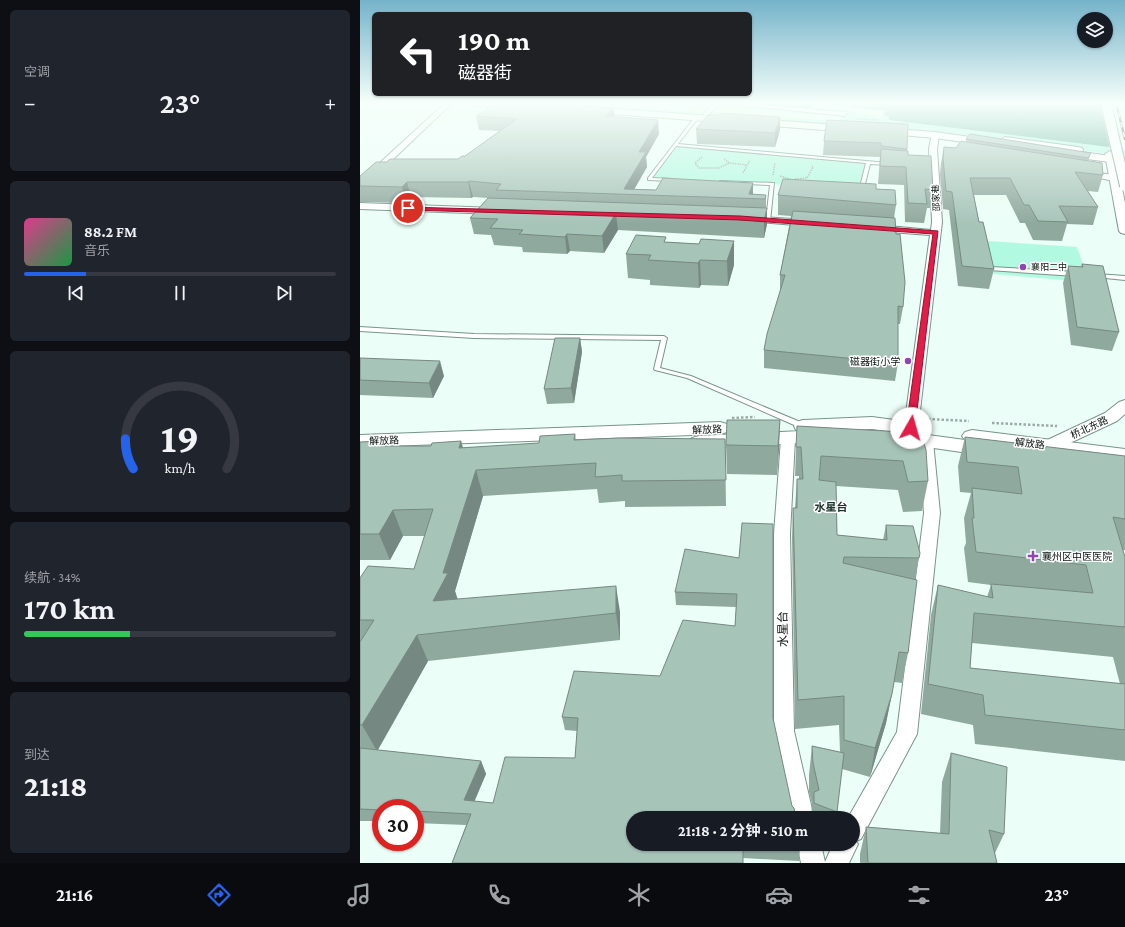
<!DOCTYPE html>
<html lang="zh">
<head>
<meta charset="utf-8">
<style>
  body { margin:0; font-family:"Crimson Pro","Noto Sans SC",serif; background:#20242c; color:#f1f3f6; height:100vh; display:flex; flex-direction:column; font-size:15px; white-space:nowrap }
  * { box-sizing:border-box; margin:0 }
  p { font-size:13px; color:#9ea1a6 }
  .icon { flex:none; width:22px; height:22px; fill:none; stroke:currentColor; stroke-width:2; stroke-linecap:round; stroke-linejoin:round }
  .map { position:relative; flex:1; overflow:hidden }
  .details { display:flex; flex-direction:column; gap:10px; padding:10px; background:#0d0f14; width:360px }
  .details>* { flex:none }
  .guide { position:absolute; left:12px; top:12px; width:380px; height:84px; border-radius:6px; box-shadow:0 1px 3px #0004; background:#202124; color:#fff; overflow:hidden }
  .controls { position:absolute; left:717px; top:12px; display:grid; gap:8px }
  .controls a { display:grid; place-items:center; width:36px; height:36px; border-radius:50%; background:#171b24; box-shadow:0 1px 3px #0004; font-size:20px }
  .speed { position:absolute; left:12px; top:799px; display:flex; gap:8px; font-size:20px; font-weight:700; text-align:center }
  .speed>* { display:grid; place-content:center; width:52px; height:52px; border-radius:50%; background:#171b24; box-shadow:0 1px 3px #0004; line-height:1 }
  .speed .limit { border:6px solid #d22; background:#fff; color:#111 }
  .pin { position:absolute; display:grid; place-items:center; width:34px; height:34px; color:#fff; margin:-17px; border:2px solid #fff; border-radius:50%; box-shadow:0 1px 4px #0007 }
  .me { position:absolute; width:44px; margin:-22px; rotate:7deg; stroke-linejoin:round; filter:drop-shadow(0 0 3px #0008) }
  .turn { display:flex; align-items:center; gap:14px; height:84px; padding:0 20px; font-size:18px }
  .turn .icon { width:52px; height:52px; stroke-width:2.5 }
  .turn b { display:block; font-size:28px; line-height:34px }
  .big { font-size:30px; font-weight:700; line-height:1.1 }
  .details .tile { flex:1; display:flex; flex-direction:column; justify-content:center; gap:6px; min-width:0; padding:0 14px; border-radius:6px; background:#20242c }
  .details .dial { align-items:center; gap:0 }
  .dial svg { height:104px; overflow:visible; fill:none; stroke:#363941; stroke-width:7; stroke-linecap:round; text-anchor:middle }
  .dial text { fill:#f1f3f6; stroke:none }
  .song { display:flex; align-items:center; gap:12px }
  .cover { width:48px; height:48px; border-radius:6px; background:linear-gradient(135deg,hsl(330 70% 55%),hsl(140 70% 35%)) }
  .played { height:4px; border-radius:2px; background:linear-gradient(90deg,#2563eb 20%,#363941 20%) }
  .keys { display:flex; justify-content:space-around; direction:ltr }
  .heat { display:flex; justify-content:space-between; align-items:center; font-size:22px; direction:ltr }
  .charge { height:6px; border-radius:3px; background:linear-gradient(90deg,#34c759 34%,#363941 0) }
  .trip { position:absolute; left:266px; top:811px; width:234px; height:40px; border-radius:20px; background:#171b24; box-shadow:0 1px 3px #0004; font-weight:700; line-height:40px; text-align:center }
  .dock { display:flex; height:64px; justify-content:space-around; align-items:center; background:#090b0e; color:#9ea1a6 }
  .dock .icon { width:28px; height:28px }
  .dock .selected { color:#2563eb }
  .dock b { font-size:18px; color:#f1f3f6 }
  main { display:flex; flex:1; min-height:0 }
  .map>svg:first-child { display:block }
  .green { fill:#b1f9e0 }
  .water { fill:#67b29a }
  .pier { fill:#ebfef7 }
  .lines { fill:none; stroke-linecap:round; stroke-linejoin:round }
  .service-casing { stroke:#78948a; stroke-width:2 }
  .pedestrian-casing { stroke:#78948a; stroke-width:2 }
  .minor-casing { stroke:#78948a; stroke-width:2 }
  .tertiary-casing { stroke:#78948a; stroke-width:2 }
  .secondary-casing { stroke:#78948a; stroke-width:2 }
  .path-far1 { stroke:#9baba5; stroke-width:1.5; stroke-dasharray:1.5 1; stroke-linecap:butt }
  .path { stroke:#9baba5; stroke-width:2.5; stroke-dasharray:2.5 2; stroke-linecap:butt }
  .service { fill:#fff; fill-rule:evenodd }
  .pedestrian { fill:#fff; fill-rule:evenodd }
  .minor { fill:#fff; fill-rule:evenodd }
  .tertiary { fill:#fff; fill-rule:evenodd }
  .secondary { fill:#fff; fill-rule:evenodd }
  .rail-casing { stroke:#3d4a45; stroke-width:2.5 }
  .rail { stroke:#fff; stroke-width:1.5; stroke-dasharray:5; stroke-linecap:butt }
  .secondary-bridge-casing { stroke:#78948a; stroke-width:12; stroke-linecap:butt }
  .secondary-bridge { stroke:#fff; stroke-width:10 }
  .wall { fill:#90a99f; fill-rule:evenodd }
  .shaded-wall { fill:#758982 }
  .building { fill:#a7c4b9; stroke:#758982 }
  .route { fill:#e11d48; stroke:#92132f }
  .poi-dot { fill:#9244b5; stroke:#fff; stroke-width:1.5 }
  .labels { text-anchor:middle; stroke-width:3; stroke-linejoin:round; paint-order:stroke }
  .far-street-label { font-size:9px; fill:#091410; stroke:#fff }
  .far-poi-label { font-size:9px; fill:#091410; stroke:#fff; text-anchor:start }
  .poi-label { font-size:10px; fill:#091410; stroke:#fff; text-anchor:end }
  .street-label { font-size:10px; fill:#091410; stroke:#fff }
  .neighbourhood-label { font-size:11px; font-weight:bold; fill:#1a332b; stroke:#fff }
  .near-street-label { font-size:12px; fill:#091410; stroke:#fff }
</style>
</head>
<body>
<main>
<section class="details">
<div class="tile"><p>空调</p>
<div class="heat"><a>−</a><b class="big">23°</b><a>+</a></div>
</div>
<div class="tile">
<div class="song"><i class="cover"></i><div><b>88.2 FM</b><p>音乐</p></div></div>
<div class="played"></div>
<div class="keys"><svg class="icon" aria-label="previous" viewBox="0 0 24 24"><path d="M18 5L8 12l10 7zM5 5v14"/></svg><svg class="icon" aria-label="pause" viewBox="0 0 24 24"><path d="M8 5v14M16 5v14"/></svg><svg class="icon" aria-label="next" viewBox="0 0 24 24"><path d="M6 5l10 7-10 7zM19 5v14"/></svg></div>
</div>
<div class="tile dial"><svg viewBox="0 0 100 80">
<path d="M14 69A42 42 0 1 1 86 69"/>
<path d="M14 69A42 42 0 0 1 8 46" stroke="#2563eb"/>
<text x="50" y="56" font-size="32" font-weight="700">19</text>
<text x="50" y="72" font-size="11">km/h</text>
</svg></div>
<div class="tile"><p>续航 · 34%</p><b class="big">170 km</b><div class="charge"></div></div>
<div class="tile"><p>到达</p><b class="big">21:18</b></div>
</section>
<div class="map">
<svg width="765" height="863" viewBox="0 0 765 863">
  <rect width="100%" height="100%" fill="#ebfef7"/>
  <g class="green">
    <polygon points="146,103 212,103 481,121 482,116 274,103 382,104 484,114 486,112 529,117 529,120 765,149 765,156 576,131"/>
    <polygon points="316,145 508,163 502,188 289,179"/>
    <polygon points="627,241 717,247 726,273 738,283 634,274"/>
  </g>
  <polygon class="water" points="385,103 765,103 765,149 529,120 529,117 523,115"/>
  <g class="pier">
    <polygon points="455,103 485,106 486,104 470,103 514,103 512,107 493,105 492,107 526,111 523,115 450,109"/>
    <polygon points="740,103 765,103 765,151 750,149"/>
  </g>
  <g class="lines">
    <defs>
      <g id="service">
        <polygon points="335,117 338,118 318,144 528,163 530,164 528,165 510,164 504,188 498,189 496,188 500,187 506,163 316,146 292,178 312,179 314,180 313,181 288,180 288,178"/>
        <polygon points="360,181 414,183 410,221 406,220 410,185 362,183 360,182"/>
        <polygon points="628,263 630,264 631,267 715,272 718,274 715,276 629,270 627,269 625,265"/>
        <polygon points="737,274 765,276 765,280 735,277 735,275"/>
        <polygon points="0,327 114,334 304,336 307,338 300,368 331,376 445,424 446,426 445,428 441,428 327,378 295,370 294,369 301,340 114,338 0,331"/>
      </g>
      <polygon id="pedestrian" points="351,103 384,103 483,112 486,111 488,112 485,116 382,105 359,105 348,115 344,115 344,113 354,104"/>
      <g id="minor">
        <polygon points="85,103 92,103 3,188 0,189 0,181"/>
        <polygon points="572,133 578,133 579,135 577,149 582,222 558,428 556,431 551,432 546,431 544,428 570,235 517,231 512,228 517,225 571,230 572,222 569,149"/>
        <polygon points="721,171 754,175 758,178 754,181 724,175 720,173"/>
        <polygon points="0,203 136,208 141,211 136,214 0,209"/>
        <polygon points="389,216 448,220 453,223 448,226 386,221 384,219"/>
        <polygon points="428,434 433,436 435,439 430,534 434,731 454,818 432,818 414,731 414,534 421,439 423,436"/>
        <polygon points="566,436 571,438 573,441 580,513 557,734 501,839 496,841 498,844 489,863 441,863 437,844 461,844 465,862 473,844 493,844 493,818 488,818 537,732 564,513 559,441 561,438"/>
      </g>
      <g id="tertiary">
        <polygon points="750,151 755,154 765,203 765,234 761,233 759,231 745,154"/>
        <polygon points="765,400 765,414 757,421 695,450 689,452 683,450 680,446 683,442 745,413 759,402"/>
      </g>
      <g id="secondary">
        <polygon points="110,103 163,104 165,106 160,109 115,106"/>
        <polygon points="228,107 491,126 496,129 491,132 225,112 223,110"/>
        <polygon points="522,128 575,132 632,140 637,143 632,146 575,138 518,133 517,131 518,129"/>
        <polygon points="645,137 718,147 722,148 723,150 722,152 765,158 765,164 704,156 699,153 700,151 641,142 640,140"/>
        <polygon points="512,417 557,423 564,425 566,429 564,433 561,434 605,440 602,436 605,432 612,430 765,449 765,461 633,445 636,446 639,450 636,454 629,456 539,443 532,441 529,437 532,433 535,432 512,429 466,431 469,432 472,436 469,440 462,442 339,448 332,446 329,442 332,438 339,436 440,431 436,430 434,426 436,422 443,420"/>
        <polygon points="360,422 367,424 369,428 367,432 360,434 0,447 0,435"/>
      </g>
    </defs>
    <use href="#service" class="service-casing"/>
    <use href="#pedestrian" class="pedestrian-casing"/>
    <use href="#minor" class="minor-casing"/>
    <use href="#tertiary" class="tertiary-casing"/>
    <use href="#secondary" class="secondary-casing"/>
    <g class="path-far1">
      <polyline points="497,119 518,120"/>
      <polyline points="342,157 335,163 339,168 359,168 369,163 387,165"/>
      <polyline points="364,159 369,163"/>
      <polyline points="383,173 390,160"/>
      <polyline points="413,175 415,163"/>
      <polyline points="420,176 433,180"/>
      <polyline points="435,179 447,178 453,167 452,166"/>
    </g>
    <g class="path">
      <polyline points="372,418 395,417"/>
      <polyline points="568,419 609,421"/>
      <polyline points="632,423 697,426"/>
    </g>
    <use href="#service" class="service"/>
    <use href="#pedestrian" class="pedestrian"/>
    <use href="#minor" class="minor"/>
    <use href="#tertiary" class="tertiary"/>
    <use href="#secondary" class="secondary"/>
    <defs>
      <polyline id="rail" points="756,103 765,139"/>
    </defs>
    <use href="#rail" class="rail-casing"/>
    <use href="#rail" class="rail"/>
    <defs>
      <polyline id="secondary-bridge" points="746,103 765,186"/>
    </defs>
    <use href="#secondary-bridge" class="secondary-bridge-casing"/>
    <use href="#secondary-bridge" class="secondary-bridge"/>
  </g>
  <g class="wall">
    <polygon points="254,108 255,117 299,134 286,157 287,167 274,189 296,190 393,183 393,194 406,195 406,208 407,208 407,224 404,238 258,230 244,253 210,251 207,254 163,252 162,247 134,245 131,235 114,234 110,218 128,198 113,197 111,198 51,197 46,203 0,202 0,176 27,162 98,159 105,156 139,131 119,130 116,116"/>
    <polygon points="467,120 547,149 548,155 573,190 570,208 567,208 564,223 545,222 544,185 518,184 520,157 463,155 464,141"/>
    <polygon points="336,129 420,130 415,147 337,144"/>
    <polygon points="606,139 731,153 728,161 743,175 738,192 728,191 738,207 733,225 707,224 702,241 673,240 665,223 660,223 646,195 614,195 619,222 634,269 629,289 598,286 589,210 583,209 580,174 581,163 584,147 596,148 606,142"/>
    <polygon points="516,189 536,205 534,218 536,234 543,307 540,324 538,324 538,363 535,381 404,368 404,350 420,292 420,275 431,216 418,215 418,195"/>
    <polygon points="374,241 374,265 368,286 341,285 339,288 290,285 290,280 268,278 266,254 307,242 339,244"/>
    <polygon points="722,264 759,332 752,351 711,345 703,283 708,266 721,267"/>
    <polygon points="220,338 222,352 214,403 187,404 184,389"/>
    <polygon points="0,358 84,376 73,398 0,395"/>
    <polygon points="420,420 417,475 367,474 366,445"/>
    <polygon points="437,426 561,433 568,481 562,511 543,512 538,490 476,486 477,535 523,540 526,525 559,558 555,580 548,653 542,683 534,682 526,723 510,777 482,769 476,818 451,818 452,804 449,792 449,775 452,746 480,752 479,725 435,729 432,538 433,508 435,508 437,479 439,479 439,476 435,476"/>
    <polygon points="215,434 216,440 365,439 366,506 265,507 265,501 239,503 237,489 123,496 95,591 97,599 260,612 260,640 68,661 18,750 121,761 126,774 114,801 133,803 215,758 217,731 205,730 202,717 300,676 375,626 376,607 316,605 315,592 379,558 413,718 273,818 439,844 440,849 439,861 383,858 383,863 92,863 106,825 55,823 55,808 21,808 21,821 0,821 0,578 54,569 65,536 43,536 30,560 0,560 0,442 22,441 24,446 71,446 101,441 103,448 179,443"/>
    <path d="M605,437l160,19v94h-2l2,7v204l-150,-17 -2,-19 -52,-11 10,-99 7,-30 49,12 4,-12 -23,-3 -4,-34 2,-5 -2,-25 7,-25 -11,-1 -2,-26zM612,643l141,14 7,27 -150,-16z"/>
    <polygon points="591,753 644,834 635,853 637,863 500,863 500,854 506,827 580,833 582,782"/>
  </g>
  <g class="shaded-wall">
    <polygon points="254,108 255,121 246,116"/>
    <polygon points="420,117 420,130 415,147 415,133"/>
    <polygon points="298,120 299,134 286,157 287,167 271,195 264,189 279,152"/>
    <polygon points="109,181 113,197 111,198 108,182"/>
    <polygon points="47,182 51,197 46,203 42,187"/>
    <polygon points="393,183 393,199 389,194"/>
    <polygon points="407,208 407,224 404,238 404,221"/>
    <polygon points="256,213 258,230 244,253 242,236"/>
    <polygon points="207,234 210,251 207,254 205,237"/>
    <polygon points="374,241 374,265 368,286 367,261"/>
    <polygon points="340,260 341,285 339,288 338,263"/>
    <polygon points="220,338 222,352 214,403 211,388"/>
    <polygon points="80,361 84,376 73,398 69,383"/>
    <polygon points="420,420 419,449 417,475 418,446"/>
    <polygon points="22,441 32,467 20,446"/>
    <polygon points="101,441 108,467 99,448"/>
    <polygon points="116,470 123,496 95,591 98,600 73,601 83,573"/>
    <polygon points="33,510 43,536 30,560 19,534"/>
    <polygon points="256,586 260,612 260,640 256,613"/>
    <polygon points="57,635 68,661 17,751 2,725"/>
    <polygon points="532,694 526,723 510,777 515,748"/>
    <polygon points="121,761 126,774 110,812 104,800"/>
  </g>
  <g class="building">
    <polygon points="137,103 185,103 254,108 246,116 298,120 279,152 286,152 264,189 296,190 303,178 393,183 389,194 406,195 405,199 136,190 141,184 109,181 108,182 47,182 42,187 0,186 0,176 16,162 27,162 30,159 98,159 102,156 105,156 157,119 116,116"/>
    <polygon points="361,113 420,117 415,133 336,129 348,115 359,115"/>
    <polygon points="467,120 548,124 547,149 521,146 521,143 464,141"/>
    <polygon points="610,134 731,153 728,158 606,139"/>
    <polygon points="601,141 742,163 743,175 715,172 738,207 699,206 708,222 678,221 669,205 664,205 650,178 610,178 619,222 623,222 634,269 602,266 592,192 586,191 583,158 584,147 596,148"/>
    <polygon points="521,149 548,151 548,155 571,156 573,190 565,189 567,204 548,203 546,167 520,166"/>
    <polygon points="423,179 516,184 516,189 535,190 536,205 418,195"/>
    <polygon points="128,198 407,208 404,221 256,213 242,236 207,234 205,237 159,234 163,230 130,228 138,219 110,218"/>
    <polygon points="433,211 535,218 536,234 540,234 545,282 543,307 538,306 538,363 404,350 407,334 425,275 420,275"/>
    <polygon points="276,235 306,237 304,242 339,244 341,239 374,241 367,261 340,260 338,263 288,260 291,255 266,254"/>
    <polygon points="722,264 743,266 759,332 717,327 708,266 723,267"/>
    <polygon points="195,338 220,338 211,388 184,389"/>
    <polygon points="0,358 80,361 69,383 0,380"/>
    <polygon points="367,420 420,420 418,446 366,445"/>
    <polygon points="437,426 561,433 566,450 568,481 548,482 543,461 461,456 459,480 476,482 477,535 527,540 526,525 553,526 560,553 559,558 484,557 483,563 557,580 548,653 539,652 532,694 515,748 484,740 484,696 438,700 433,508 437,508 437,479 443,479 441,447 436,447"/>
    <polygon points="215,434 214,440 258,438 365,439 366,480 262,481 262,475 235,477 236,463 116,470 83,573 88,573 73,601 256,586 256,613 57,635 2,725 0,725 0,642 14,620 0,620 0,578 8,566 54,569 73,509 33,510 19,534 0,534 0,442 22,441 20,446 71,446 72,443 101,441 99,448 179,443 180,436"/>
    <polygon points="605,437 765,456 765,519 753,517 765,557 765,627 614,613 610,668 765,684 765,730 625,715 623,695 568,684 578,585 633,598 631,584 733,593 726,565 616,552 612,518 614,518 612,488 662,494 658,467 607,462"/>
    <polygon points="382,523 413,524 413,718 432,806 434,808 436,818 273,818 273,844 439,844 440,849 383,846 383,863 92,863 111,814 55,811 55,808 21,808 21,810 0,809 0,748 121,761 104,800 133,803 145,757 215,758 218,718 202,717 214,671 300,676 323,620 375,626 377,594 315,592 325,549 379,558"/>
    <polygon points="452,746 484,753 477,812 454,803 454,792 459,790 453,763"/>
    <polygon points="591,753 647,767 644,834 629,830 637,863 508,863 506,827 589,834"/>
  </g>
  <linearGradient id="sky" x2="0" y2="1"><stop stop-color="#74b3c9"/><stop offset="0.46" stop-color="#f6fffb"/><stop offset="1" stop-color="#f6fffb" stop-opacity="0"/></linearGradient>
  <rect width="765" height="224" fill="url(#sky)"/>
  <polygon class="route" points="45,207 380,216 578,231 555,428 551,431 546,428 573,234 380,220 48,210 45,209"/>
  <g class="poi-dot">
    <circle cx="663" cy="267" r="4"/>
    <circle cx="548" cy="361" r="4"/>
    <path d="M671 550h4v4h4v4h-4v4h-4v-4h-4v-4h4z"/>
  </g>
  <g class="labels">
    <g class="far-street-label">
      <text transform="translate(576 198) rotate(-93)" y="3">邵家巷</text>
    </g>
    <g class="far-poi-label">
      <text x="671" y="270">襄阳二中</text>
    </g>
    <g class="poi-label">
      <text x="540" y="365">磁器街小学</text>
      <text x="682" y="560" text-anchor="start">襄州区中医医院</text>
    </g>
    <g class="street-label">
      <text transform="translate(729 427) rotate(-25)" y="4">桥北东路</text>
      <text transform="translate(347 429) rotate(-2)" y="4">解放路</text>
      <text transform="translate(24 440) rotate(-2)" y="4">解放路</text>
      <text transform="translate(670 443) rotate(7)" y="4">解放路</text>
    </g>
    <g class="neighbourhood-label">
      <text x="471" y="511">水星台</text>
    </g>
    <g class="near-street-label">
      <text transform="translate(423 629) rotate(-91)" y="4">水星台</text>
    </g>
  </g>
</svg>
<div class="controls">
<a><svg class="icon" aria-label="layers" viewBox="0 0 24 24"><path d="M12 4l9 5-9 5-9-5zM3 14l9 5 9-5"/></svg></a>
</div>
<div class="speed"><div class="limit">30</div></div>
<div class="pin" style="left:48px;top:208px;background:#d93025"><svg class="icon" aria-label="arrive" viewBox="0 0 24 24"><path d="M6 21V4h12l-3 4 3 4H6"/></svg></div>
<svg class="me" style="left:551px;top:428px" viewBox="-20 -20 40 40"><circle r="19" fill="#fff"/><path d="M0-13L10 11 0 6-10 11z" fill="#e11d48"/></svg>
<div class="trip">21:18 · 2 分钟 · 510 m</div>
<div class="guide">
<div class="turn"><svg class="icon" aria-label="left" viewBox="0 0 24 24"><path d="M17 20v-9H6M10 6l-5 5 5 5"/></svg><div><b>190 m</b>磁器街</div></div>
</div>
</div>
</main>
<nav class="dock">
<b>21:16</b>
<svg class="icon selected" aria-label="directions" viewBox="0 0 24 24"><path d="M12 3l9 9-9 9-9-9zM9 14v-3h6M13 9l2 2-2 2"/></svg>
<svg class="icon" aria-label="music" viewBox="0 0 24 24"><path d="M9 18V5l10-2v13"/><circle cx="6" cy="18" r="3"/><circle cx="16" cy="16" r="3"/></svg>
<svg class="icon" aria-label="phone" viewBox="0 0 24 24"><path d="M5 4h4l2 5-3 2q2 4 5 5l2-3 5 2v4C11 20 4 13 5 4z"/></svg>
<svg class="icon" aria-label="climate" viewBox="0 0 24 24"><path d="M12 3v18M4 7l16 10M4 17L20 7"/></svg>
<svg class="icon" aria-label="car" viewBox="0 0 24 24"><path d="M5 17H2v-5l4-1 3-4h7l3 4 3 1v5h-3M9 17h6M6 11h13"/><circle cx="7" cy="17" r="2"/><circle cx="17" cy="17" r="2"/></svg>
<svg class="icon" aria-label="filters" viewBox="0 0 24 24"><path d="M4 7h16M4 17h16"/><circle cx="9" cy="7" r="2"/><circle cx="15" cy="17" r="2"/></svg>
<b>23°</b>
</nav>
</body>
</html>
